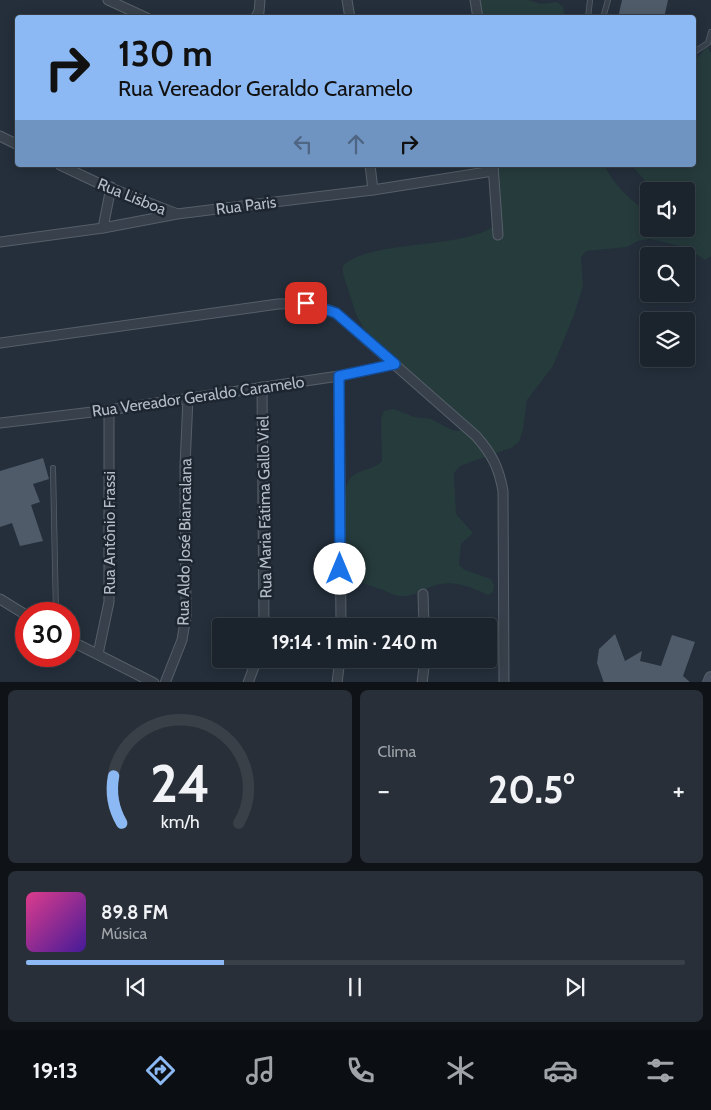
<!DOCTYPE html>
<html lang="pt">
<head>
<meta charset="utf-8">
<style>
  body { margin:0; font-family:Cabin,sans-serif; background:#282f38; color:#f1f3f6; height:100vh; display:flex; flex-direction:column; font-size:19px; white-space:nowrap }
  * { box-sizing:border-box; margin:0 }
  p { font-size:16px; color:#a0a4a9 }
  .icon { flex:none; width:28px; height:28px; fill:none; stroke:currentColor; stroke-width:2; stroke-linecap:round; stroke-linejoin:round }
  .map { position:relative; height:682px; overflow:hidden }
  .drawer { display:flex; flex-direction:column; gap:8px; padding:8px; background:#0f1318; flex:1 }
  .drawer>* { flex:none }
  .guide { position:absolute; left:15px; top:15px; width:681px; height:152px; border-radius:5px; box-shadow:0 2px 12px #0003,0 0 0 1px #394048; background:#8cb9f3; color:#111; overflow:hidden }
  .tools { position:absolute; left:640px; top:182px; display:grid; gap:10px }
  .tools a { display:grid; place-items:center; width:55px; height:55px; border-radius:5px; background:#1b232c; box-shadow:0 2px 12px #0003,0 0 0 1px #394048; font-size:25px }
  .speed { position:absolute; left:15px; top:602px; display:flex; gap:10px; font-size:25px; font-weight:700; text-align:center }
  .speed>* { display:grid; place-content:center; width:65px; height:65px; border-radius:50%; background:#1b232c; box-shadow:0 2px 12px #0003,0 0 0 1px #394048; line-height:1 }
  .speed .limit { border:8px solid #d22; background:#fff; color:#111 }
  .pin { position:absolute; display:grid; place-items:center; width:42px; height:42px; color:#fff; margin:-21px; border-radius:10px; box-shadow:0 2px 8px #0006 }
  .me { position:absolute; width:55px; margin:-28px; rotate:0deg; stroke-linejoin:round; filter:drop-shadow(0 0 4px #0008) }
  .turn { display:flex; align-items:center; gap:18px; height:105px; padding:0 20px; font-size:22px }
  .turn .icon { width:65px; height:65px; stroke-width:2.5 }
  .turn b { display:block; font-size:35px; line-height:42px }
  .lanes { display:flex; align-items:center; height:48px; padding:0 20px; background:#0003; justify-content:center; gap:25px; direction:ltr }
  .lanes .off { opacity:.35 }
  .big { font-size:38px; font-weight:700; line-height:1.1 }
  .drawer .card { flex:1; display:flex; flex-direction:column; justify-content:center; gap:8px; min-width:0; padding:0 18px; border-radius:8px; background:#282f38 }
  .drawer .dial { align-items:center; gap:0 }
  .dial svg { height:130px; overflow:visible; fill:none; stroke:#394048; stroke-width:7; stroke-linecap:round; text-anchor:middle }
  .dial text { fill:#f1f3f6; stroke:none }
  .song { display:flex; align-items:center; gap:15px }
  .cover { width:60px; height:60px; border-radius:8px; background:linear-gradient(135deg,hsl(330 70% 55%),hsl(260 70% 35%)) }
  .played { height:5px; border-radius:2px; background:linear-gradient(90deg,#8cb9f3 30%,#394048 30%) }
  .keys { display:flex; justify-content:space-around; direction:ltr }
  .heat { display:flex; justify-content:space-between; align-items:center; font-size:28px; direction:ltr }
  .drawer .tiles { flex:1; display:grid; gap:8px; grid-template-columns:1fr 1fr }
  .card:last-child { grid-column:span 2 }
  .trip { position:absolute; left:212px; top:618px; width:285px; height:50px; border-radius:5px; background:#1b232c; box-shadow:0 2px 12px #0003,0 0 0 1px #394048; font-weight:700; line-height:50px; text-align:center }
  .tab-bar { display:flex; height:80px; justify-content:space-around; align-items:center; background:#0b0e12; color:#a0a4a9 }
  .tab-bar .icon { width:35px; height:35px }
  .tab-bar .selected { color:#8cb9f3 }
  .tab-bar b { font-size:22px; color:#f1f3f6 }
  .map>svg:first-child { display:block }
  .green { fill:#263b3c }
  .building { fill:#4f5b69 }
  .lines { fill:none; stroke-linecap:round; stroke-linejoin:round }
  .service-casing { stroke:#565f69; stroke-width:6 }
  .minor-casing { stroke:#565f69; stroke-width:11 }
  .secondary-casing { stroke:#565f69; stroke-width:14 }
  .service { stroke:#38414b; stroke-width:4.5 }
  .minor { stroke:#38414b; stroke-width:9 }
  .secondary { stroke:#46505e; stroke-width:12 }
  .route-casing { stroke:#114b97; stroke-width:12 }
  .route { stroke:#1a73e8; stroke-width:9 }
  .labels { text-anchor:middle; stroke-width:5; stroke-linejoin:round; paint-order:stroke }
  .street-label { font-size:16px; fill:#b3bcc7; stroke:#1d2630 }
</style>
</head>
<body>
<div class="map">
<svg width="711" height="683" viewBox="0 0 711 683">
  <rect width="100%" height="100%" fill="#242f3b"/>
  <g class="green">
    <polygon points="474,0 528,0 541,4 557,2 563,7 565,17 478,17"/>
    <path d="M707,47l4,6v203l-6,4 -20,-13 -35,-8 -12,2 -11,6 -41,4 -5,6 2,29 -9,29 -21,51 -26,34 -4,29 -4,13 -8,6 -51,18 -6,7 2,41 17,19 -12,11 -2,21 6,5 26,9 3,6 -1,7 -5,3c-16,-8 -37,-16 -55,-9 -10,3 -18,10 -28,10 -7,1 -16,-3 -22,-6 -30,-9 -41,-18 -42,-50 0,-10 4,-20 4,-31 1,-11 -2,-28 10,-35 9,-5 19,-5 27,-13l-1,-42 3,-8 10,-2 20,8 17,2 21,11 7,1 2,-2 -5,-11 -25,-28 -36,-29 -31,-32 -8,-15 -13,-40v-8c27,-27 118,-16 151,-40l-1,-61h111c11,20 22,32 41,45l4,-1v20h37v-38h-36l-7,-13 -12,-13h63v-95h2v-11z"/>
  </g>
  <g class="building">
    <polygon points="622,0 668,0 664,18 618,18"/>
    <polygon points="43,458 49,479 33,484 40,502 31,505 43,541 20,546 12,523 0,527 0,471"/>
    <polygon points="615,634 625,661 642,651 640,661 661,666 672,635 695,642 683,676 691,683 604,683 597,663 599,649"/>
  </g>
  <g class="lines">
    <defs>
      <g id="service">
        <polyline points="588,18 590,0"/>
        <polyline points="603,18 608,0"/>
        <polyline points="694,52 708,43 711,32"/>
        <polyline points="53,468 56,614"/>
      </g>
      <g id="minor">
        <polyline points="108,0 147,18"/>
        <polyline points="347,0 350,18"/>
        <polyline points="475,0 478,18"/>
        <polyline points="255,18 259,12 260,0"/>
        <polyline points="0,136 18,145"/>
        <polyline points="60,165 98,183 175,213"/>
        <polyline points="370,165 373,190"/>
        <polyline points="493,165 498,235"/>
        <polyline points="103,228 111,187"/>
        <polyline points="0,242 103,228 177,214 373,190 493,171"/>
        <path d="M0,343l278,-39c22,-1 38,0 58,9l140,123c16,18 23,32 27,55l1,192"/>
        <polyline points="339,376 341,626"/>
        <polyline points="262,387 264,626"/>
        <polyline points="0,423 109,410 339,376 395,364"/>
        <polyline points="423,594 424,626"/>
        <polyline points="0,599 26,615"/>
        <polyline points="69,640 154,683"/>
        <polyline points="98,654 109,602 109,410"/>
        <polyline points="165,683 182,640 186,616 185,466 188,398"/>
        <polyline points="248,683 257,659"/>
        <polyline points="337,683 340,659"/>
        <polyline points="422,683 425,659"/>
      </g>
      <polyline id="secondary" points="709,683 711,678"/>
    </defs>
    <use href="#service" class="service-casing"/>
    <use href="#minor" class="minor-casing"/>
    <use href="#secondary" class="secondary-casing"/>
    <use href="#service" class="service"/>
    <use href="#minor" class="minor"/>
    <use href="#secondary" class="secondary"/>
  </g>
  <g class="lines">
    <defs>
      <polyline id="route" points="306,303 336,313 395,364 339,376 340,569"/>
    </defs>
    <use href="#route" class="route-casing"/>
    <use href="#route" class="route"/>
  </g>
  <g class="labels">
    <g class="street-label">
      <text transform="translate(132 196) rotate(22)" y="6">Rua Lisboa</text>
      <text transform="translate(246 205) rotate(-7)" y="6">Rua Paris</text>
      <text transform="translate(198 396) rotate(-8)" y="6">Rua Vereador Geraldo Caramelo</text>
      <text transform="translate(264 507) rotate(-91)" y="6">Rua Maria Fátima Gallo Viel</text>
      <text transform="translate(109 533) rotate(-90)" y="6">Rua Antônio Frassi</text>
      <text transform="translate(184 542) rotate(-89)" y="6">Rua Aldo José Biancalana</text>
    </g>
  </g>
</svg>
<div class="tools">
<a><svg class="icon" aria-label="sound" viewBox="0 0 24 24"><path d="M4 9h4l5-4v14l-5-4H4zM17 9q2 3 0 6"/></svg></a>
<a><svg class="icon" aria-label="search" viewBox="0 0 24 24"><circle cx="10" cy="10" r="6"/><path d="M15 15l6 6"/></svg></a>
<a><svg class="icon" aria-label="layers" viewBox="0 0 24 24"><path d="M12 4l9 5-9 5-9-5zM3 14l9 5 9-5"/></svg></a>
</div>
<div class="speed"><div class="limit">30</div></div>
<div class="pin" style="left:306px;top:303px;background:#d93025"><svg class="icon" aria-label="arrive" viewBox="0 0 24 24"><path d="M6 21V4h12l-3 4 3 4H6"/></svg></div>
<svg class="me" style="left:340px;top:569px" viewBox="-20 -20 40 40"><circle r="19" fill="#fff"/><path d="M0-13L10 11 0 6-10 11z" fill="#1a73e8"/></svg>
<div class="trip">19:14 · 1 min · 240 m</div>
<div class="guide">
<div class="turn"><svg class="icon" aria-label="right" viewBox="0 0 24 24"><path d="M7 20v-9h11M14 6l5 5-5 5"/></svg><div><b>130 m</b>Rua Vereador Geraldo Caramelo</div></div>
<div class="lanes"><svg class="icon off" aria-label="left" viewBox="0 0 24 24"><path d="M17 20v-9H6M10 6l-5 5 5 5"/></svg><svg class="icon off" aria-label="ahead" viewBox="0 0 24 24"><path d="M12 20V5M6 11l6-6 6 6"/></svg><svg class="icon" aria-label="right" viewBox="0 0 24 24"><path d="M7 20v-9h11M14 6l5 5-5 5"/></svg></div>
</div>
</div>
<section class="drawer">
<div class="tiles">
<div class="card dial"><svg viewBox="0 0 100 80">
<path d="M14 69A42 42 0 1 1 86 69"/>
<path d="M14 69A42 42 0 0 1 9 40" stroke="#8cb9f3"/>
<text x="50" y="56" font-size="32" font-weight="700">24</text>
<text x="50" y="72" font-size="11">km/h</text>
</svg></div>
<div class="card"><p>Clima</p>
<div class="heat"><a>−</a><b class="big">20.5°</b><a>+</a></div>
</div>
<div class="card">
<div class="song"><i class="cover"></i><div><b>89.8 FM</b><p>Música</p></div></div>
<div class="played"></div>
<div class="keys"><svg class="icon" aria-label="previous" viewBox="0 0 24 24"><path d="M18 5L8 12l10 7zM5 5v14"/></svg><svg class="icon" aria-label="pause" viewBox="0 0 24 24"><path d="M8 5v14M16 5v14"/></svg><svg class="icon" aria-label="next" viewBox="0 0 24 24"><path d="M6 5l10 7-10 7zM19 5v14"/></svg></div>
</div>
</div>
</section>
<nav class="tab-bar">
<b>19:13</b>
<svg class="icon selected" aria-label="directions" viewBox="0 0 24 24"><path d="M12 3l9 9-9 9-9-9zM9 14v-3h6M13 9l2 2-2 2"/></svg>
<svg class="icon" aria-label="music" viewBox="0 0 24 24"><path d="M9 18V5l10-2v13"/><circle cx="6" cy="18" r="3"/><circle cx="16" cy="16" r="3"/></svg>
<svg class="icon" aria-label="phone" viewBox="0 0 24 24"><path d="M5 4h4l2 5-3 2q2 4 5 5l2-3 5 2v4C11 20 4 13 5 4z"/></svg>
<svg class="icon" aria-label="climate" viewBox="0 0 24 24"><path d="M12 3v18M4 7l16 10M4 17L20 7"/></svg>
<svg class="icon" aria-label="car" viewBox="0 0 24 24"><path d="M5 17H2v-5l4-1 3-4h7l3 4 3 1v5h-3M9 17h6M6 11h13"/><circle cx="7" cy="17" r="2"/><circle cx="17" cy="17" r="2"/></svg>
<svg class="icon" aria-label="filters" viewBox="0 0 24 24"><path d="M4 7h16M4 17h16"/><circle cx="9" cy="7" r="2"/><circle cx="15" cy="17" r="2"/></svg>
</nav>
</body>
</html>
